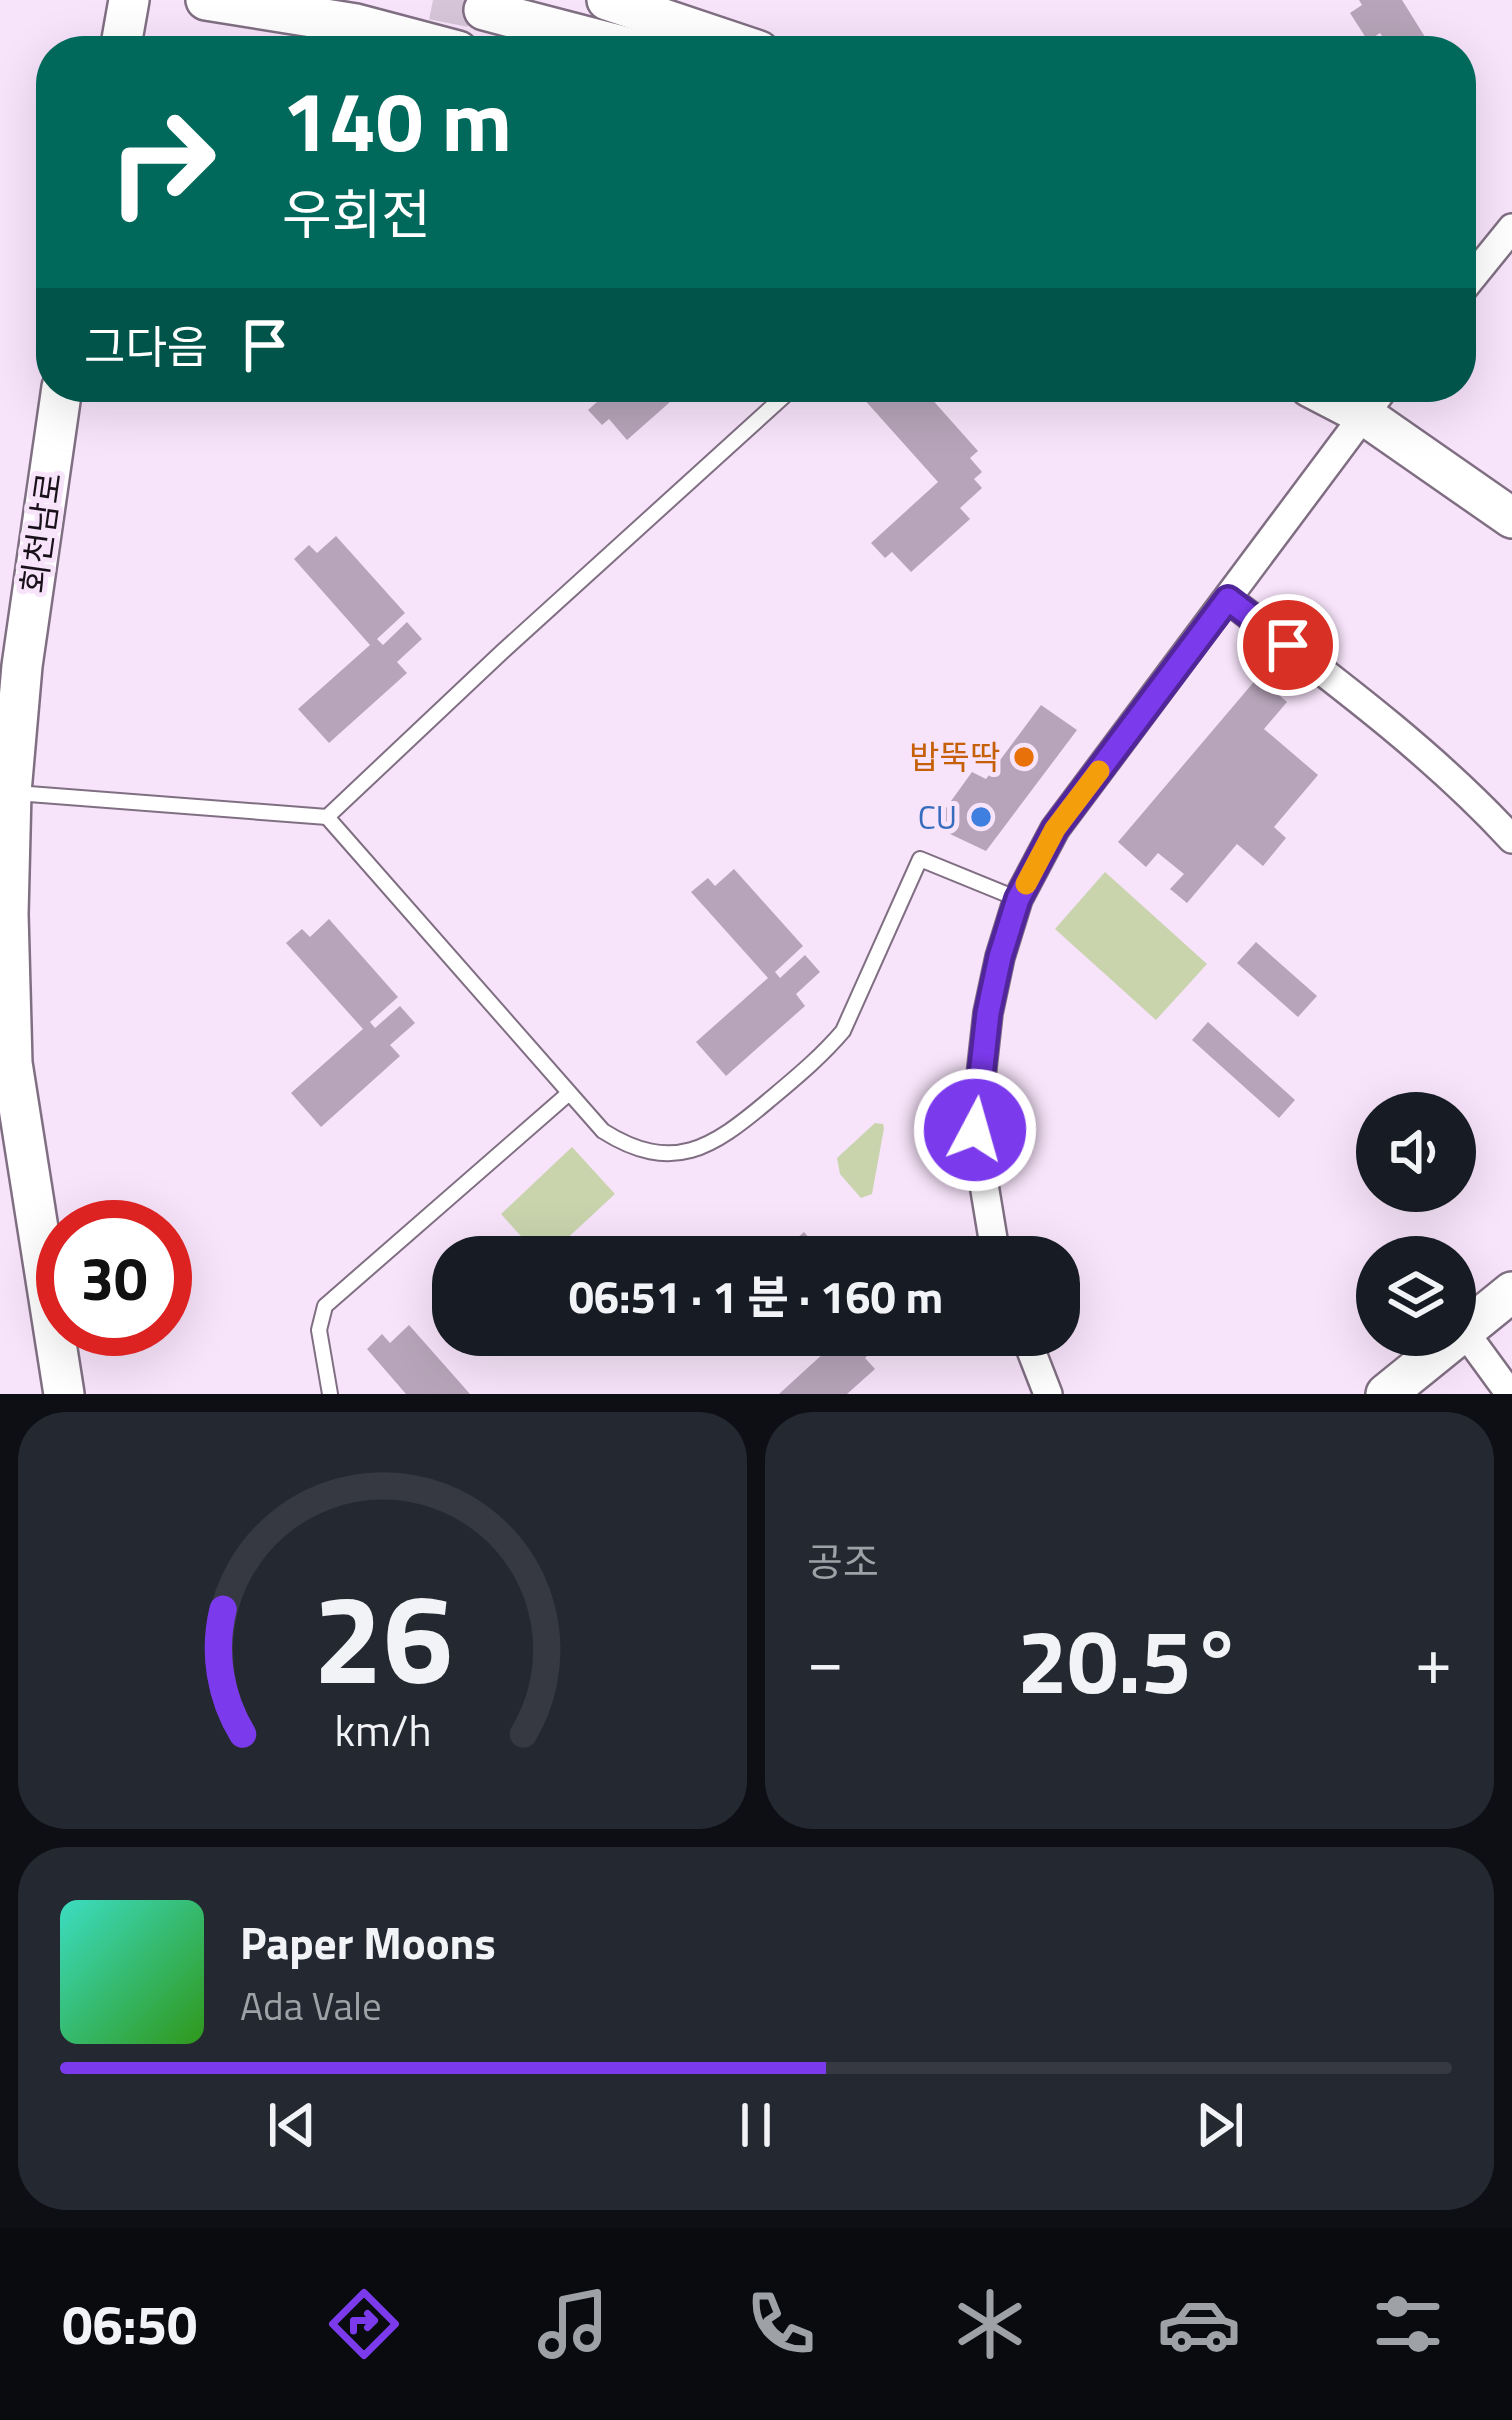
<!DOCTYPE html>
<html lang="ko">
<head>
<meta charset="utf-8">
<style>
  body { margin:0; font-family:"Titillium Web","Noto Sans KR",sans-serif; background:#242831; color:#f1f3f6; height:100vh; display:flex; flex-direction:column; font-size:45px; white-space:nowrap }
  * { box-sizing:border-box; margin:0 }
  p { font-size:39px; color:#9ea1a6 }
  .icon { flex:none; width:66px; height:66px; fill:none; stroke:currentColor; stroke-width:2; stroke-linecap:round; stroke-linejoin:round }
  .map { position:relative; height:1394px; overflow:hidden }
  .panel { display:flex; flex-direction:column; gap:18px; padding:18px; background:#0d0f14; flex:1 }
  .panel>* { flex:none }
  .hud { position:absolute; left:36px; top:36px; width:1440px; height:366px; border-radius:48px; box-shadow:0 12px 48px #0002; background:#00695c; color:#fff; overflow:hidden }
  .buttons { position:absolute; left:1356px; top:1092px; display:grid; gap:24px }
  .buttons a { display:grid; place-items:center; width:120px; height:120px; border-radius:50%; background:#171b24; box-shadow:0 12px 48px #0002; font-size:60px }
  .speed { position:absolute; left:36px; top:1200px; display:flex; gap:24px; font-size:60px; font-weight:700; text-align:center }
  .speed>* { display:grid; place-content:center; width:156px; height:156px; border-radius:50%; background:#171b24; box-shadow:0 12px 48px #0002; line-height:1 }
  .speed .limit { border:18px solid #d22; background:#fff; color:#111 }
  .pin { position:absolute; display:grid; place-items:center; width:102px; height:102px; color:#fff; margin:-51px; border:6px solid #fff; border-radius:50%; box-shadow:0 3px 12px #0007 }
  .me { position:absolute; width:132px; margin:-66px; rotate:6deg; stroke-linejoin:round; filter:drop-shadow(0 0 9px #0008) }
  .turn { display:flex; align-items:center; gap:42px; height:252px; padding:0 48px; font-size:54px }
  .turn .icon { width:156px; height:156px; stroke-width:2.5 }
  .turn b { display:block; font-size:84px; line-height:102px }
  .then { display:flex; align-items:center; height:114px; padding:0 48px; background:#0003; gap:24px; font-size:45px }
  .big { font-size:90px; font-weight:700; line-height:1.1 }
  .panel .widget { flex:1; display:flex; flex-direction:column; justify-content:center; gap:18px; min-width:0; padding:0 42px; border-radius:48px; background:#242831 }
  .panel .dial { align-items:center; gap:0 }
  .dial svg { height:312px; overflow:visible; fill:none; stroke:#363941; stroke-width:7; stroke-linecap:round; text-anchor:middle }
  .dial text { fill:#f1f3f6; stroke:none }
  .song { display:flex; align-items:center; gap:36px }
  .cover { width:144px; height:144px; border-radius:18px; background:linear-gradient(135deg,hsl(170 70% 55%),hsl(110 70% 35%)) }
  .played { height:12px; border-radius:6px; background:linear-gradient(90deg,#7c3aed 55%,#363941 55%) }
  .keys { display:flex; justify-content:space-around; direction:ltr }
  .heat { display:flex; justify-content:space-between; align-items:center; font-size:66px; direction:ltr }
  .panel .tiles { flex:1; display:grid; gap:18px; grid-template-columns:1fr 1fr }
  .widget:last-child { grid-column:span 2 }
  .trip { position:absolute; left:432px; top:1236px; width:648px; height:120px; border-radius:48px; background:#171b24; box-shadow:0 12px 48px #0002; font-weight:700; line-height:120px; text-align:center }
  .tabs { display:flex; height:192px; justify-content:space-around; align-items:center; background:#090b0e; color:#9ea1a6 }
  .tabs .icon { width:84px; height:84px }
  .tabs .selected { color:#7c3aed }
  .tabs b { font-size:54px; color:#f1f3f6 }
  .map>svg:first-child { display:block }
  .green { fill:#c9d4ad }
  .building { fill:#b7a4ba }
  .lines { fill:none; stroke-linecap:round; stroke-linejoin:round }
  .secondary-tunnel { stroke:#d6c4d8; stroke-width:39; stroke-dasharray:39 20; stroke-linecap:butt }
  .lane-casing { stroke:#806f83; stroke-width:18 }
  .street-casing { stroke:#806f83; stroke-width:32 }
  .secondary-casing { stroke:#806f83; stroke-width:44 }
  .lane { stroke:#fff; stroke-width:14 }
  .street { stroke:#fff; stroke-width:27 }
  .secondary { stroke:#fff; stroke-width:39 }
  .route-casing { stroke:#51269a; stroke-width:30 }
  .route { stroke:#7c3aed; stroke-width:21 }
  .slow { stroke:#f59e0b; stroke-width:21 }
  .food-dot { fill:#e8710a; stroke:#f7e3fa; stroke-width:4.5 }
  .shop-dot { fill:#3f7fe0; stroke:#f7e3fa; stroke-width:4.5 }
  .labels { text-anchor:middle; stroke-width:10; stroke-linejoin:round; paint-order:stroke }
  .street-label { font-size:33px; fill:#181119; stroke:#f7e3fa }
  .food-label { font-size:33px; fill:#c56008; stroke:#f7e3fa; text-anchor:end }
  .shop-label { font-size:33px; fill:#366cbe; stroke:#f7e3fa; text-anchor:end }
</style>
</head>
<body>
<div class="map">
<svg width="1512" height="1394" viewBox="0 0 1512 1394">
  <rect width="100%" height="100%" fill="#f7e3fa"/>
  <g class="green">
    <polygon points="1105,872 1207,964 1156,1020 1055,929"/>
    <polygon points="875,1123 883,1124 884,1128 872,1194 861,1198 840,1174 837,1158"/>
    <polygon points="572,1147 615,1194 547,1257 540,1257 501,1214"/>
  </g>
  <g class="building">
    <polygon points="1359,0 1402,0 1430,45 1421,51 1392,51 1380,33 1368,41 1350,13 1362,5"/>
    <polygon points="614,387 687,387 627,440 609,419 602,425 588,410"/>
    <polygon points="874,387 921,387 978,451 970,458 982,472 974,479 982,488 960,508 970,519 911,572 892,552 885,558 871,543 938,482 862,397"/>
    <polygon points="336,536 405,613 377,639 383,645 407,622 422,639 397,662 407,673 329,743 298,709 370,645 294,559 309,545 317,553"/>
    <polygon points="1258,677 1287,702 1264,729 1318,775 1274,827 1286,838 1263,866 1237,844 1187,903 1170,889 1184,874 1158,853 1146,867 1118,842"/>
    <polygon points="1041,705 1077,730 986,851 933,826 972,772 986,779"/>
    <polygon points="734,869 803,946 775,972 780,978 805,955 820,972 796,994 805,1006 726,1076 696,1042 768,978 691,892 708,878 715,886"/>
    <polygon points="329,919 398,997 370,1022 375,1028 400,1006 415,1023 390,1045 400,1056 321,1127 291,1093 363,1029 286,943 302,929 310,937"/>
    <polygon points="1256,942 1317,996 1298,1017 1237,963"/>
    <polygon points="1208,1022 1295,1100 1279,1118 1192,1040"/>
    <polygon points="804,1232 826,1257 759,1257 777,1241 784,1249"/>
    <polygon points="409,1325 470,1394 406,1394 367,1349 382,1334 390,1343"/>
    <polygon points="832,1335 845,1335 850,1341 856,1335 890,1335 865,1358 875,1369 847,1394 779,1394 837,1341"/>
  </g>
  <g class="lines">
    <polyline class="secondary-tunnel" points="433,0 484,10"/>
    <defs>
      <g id="lane">
        <path d="M794,387l-292,265 -175,165 276,314c70,44 109,17 165,-30 26,-22 52,-43 75,-70l77,-172 98,40"/>
        <polyline points="16,793 327,817"/>
        <polyline points="330,1394 319,1330 325,1306 568,1094"/>
      </g>
      <g id="street">
        <polyline points="1461,291 1512,228"/>
        <path d="M1228,599c98,75 201,150 284,240"/>
        <polyline points="996,1257 975,1130 988,1013 1000,957 1018,899 1055,829 1385,387"/>
        <polyline points="1464,1331 1510,1394"/>
        <polyline points="1025,1335 1048,1394"/>
      </g>
      <g id="secondary">
        <polyline points="206,0 356,24 458,51"/>
        <polyline points="607,0 759,51"/>
        <polyline points="484,10 642,51"/>
        <polyline points="120,51 129,0"/>
        <polyline points="62,387 22,666 11,792 8,914 12,1063 64,1394"/>
        <polyline points="1310,387 1364,415 1512,518"/>
        <polyline points="1386,1394 1512,1292"/>
      </g>
    </defs>
    <use href="#lane" class="lane-casing"/>
    <use href="#street" class="street-casing"/>
    <use href="#secondary" class="secondary-casing"/>
    <use href="#lane" class="lane"/>
    <use href="#street" class="street"/>
    <use href="#secondary" class="secondary"/>
  </g>
  <g class="lines">
    <defs>
      <polyline id="route" points="975,1130 988,1013 1000,957 1018,899 1055,829 1228,599 1288,645"/>
    </defs>
    <use href="#route" class="route-casing"/>
    <use href="#route" class="route"/>
    <polyline class="slow" points="1026,884 1055,829 1099,771"/>
  </g>
  <circle class="food-dot" cx="1024" cy="757" r="12"/>
  <circle class="shop-dot" cx="981" cy="817" r="12"/>
  <g class="labels">
    <g class="street-label">
      <text transform="translate(41 533) rotate(-82)" y="12">회천남로</text>
    </g>
    <g class="food-label">
      <text x="1000" y="769">밥뚝딱</text>
    </g>
    <g class="shop-label">
      <text x="957" y="829">CU</text>
    </g>
  </g>
</svg>
<div class="buttons">
<a><svg class="icon" aria-label="sound" viewBox="0 0 24 24"><path d="M4 9h4l5-4v14l-5-4H4zM17 9q2 3 0 6"/></svg></a>
<a><svg class="icon" aria-label="layers" viewBox="0 0 24 24"><path d="M12 4l9 5-9 5-9-5zM3 14l9 5 9-5"/></svg></a>
</div>
<div class="speed"><div class="limit">30</div></div>
<div class="pin" style="left:1288px;top:645px;background:#d93025"><svg class="icon" aria-label="arrive" viewBox="0 0 24 24"><path d="M6 21V4h12l-3 4 3 4H6"/></svg></div>
<svg class="me" style="left:975px;top:1130px" viewBox="-20 -20 40 40"><circle r="17" fill="#7c3aed" stroke="#fff" stroke-width="3"/><path d="M0-11L8 9 0 5-8 9z" fill="#fff"/></svg>
<div class="trip">06:51 · 1 분 · 160 m</div>
<div class="hud">
<div class="turn"><svg class="icon" aria-label="right" viewBox="0 0 24 24"><path d="M7 20v-9h11M14 6l5 5-5 5"/></svg><div><b>140 m</b>우회전</div></div>
<div class="then">그다음<svg class="icon" aria-label="arrive" viewBox="0 0 24 24"><path d="M6 21V4h12l-3 4 3 4H6"/></svg></div>
</div>
</div>
<section class="panel">
<div class="tiles">
<div class="widget dial"><svg viewBox="0 0 100 80">
<path d="M14 69A42 42 0 1 1 86 69"/>
<path d="M14 69A42 42 0 0 1 9 37" stroke="#7c3aed"/>
<text x="50" y="56" font-size="32" font-weight="700">26</text>
<text x="50" y="72" font-size="11">km/h</text>
</svg></div>
<div class="widget"><p>공조</p>
<div class="heat"><a>−</a><b class="big">20.5°</b><a>+</a></div>
</div>
<div class="widget">
<div class="song"><i class="cover"></i><div><b>Paper Moons</b><p>Ada Vale</p></div></div>
<div class="played"></div>
<div class="keys"><svg class="icon" aria-label="previous" viewBox="0 0 24 24"><path d="M18 5L8 12l10 7zM5 5v14"/></svg><svg class="icon" aria-label="pause" viewBox="0 0 24 24"><path d="M8 5v14M16 5v14"/></svg><svg class="icon" aria-label="next" viewBox="0 0 24 24"><path d="M6 5l10 7-10 7zM19 5v14"/></svg></div>
</div>
</div>
</section>
<nav class="tabs">
<b>06:50</b>
<svg class="icon selected" aria-label="directions" viewBox="0 0 24 24"><path d="M12 3l9 9-9 9-9-9zM9 14v-3h6M13 9l2 2-2 2"/></svg>
<svg class="icon" aria-label="music" viewBox="0 0 24 24"><path d="M9 18V5l10-2v13"/><circle cx="6" cy="18" r="3"/><circle cx="16" cy="16" r="3"/></svg>
<svg class="icon" aria-label="phone" viewBox="0 0 24 24"><path d="M5 4h4l2 5-3 2q2 4 5 5l2-3 5 2v4C11 20 4 13 5 4z"/></svg>
<svg class="icon" aria-label="climate" viewBox="0 0 24 24"><path d="M12 3v18M4 7l16 10M4 17L20 7"/></svg>
<svg class="icon" aria-label="car" viewBox="0 0 24 24"><path d="M5 17H2v-5l4-1 3-4h7l3 4 3 1v5h-3M9 17h6M6 11h13"/><circle cx="7" cy="17" r="2"/><circle cx="17" cy="17" r="2"/></svg>
<svg class="icon" aria-label="filters" viewBox="0 0 24 24"><path d="M4 7h16M4 17h16"/><circle cx="9" cy="7" r="2"/><circle cx="15" cy="17" r="2"/></svg>
</nav>
</body>
</html>
